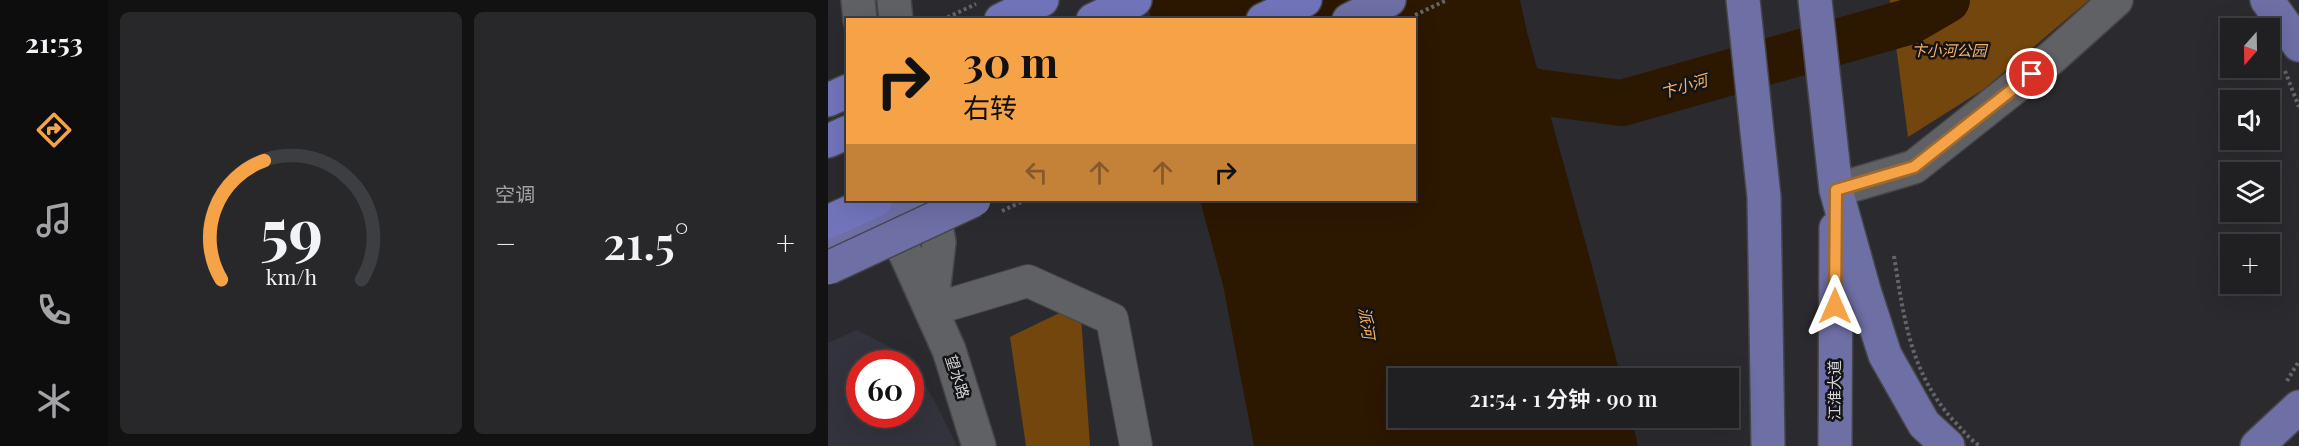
<!DOCTYPE html>
<html lang="zh">
<head>
<meta charset="utf-8">
<style>
  body { margin:0; font-family:"Playfair Display","Noto Sans SC",serif; background:#28282b; color:#f1f3f6; height:100vh; display:flex; flex-direction:column; font-size:22px; white-space:nowrap }
  * { box-sizing:border-box; margin:0 }
  p { font-size:20px; color:#a2a3a6 }
  .icon { flex:none; width:33px; height:33px; fill:none; stroke:currentColor; stroke-width:2; stroke-linecap:round; stroke-linejoin:round }
  .map { position:relative; flex:1; overflow:hidden }
  .side { display:flex; flex-direction:column; gap:12px; padding:12px; background:#121213; width:720px }
  .side>* { flex:none }
  .hud { position:absolute; left:18px; top:18px; width:570px; height:183px; border-radius:0px; box-shadow:0 6px 24px #0002,0 0 0 2px #3d3e41; background:#f5a346; color:#111; overflow:hidden }
  .needle { width:39px; rotate:200deg }
  .buttons { position:absolute; left:1392px; top:18px; display:grid; gap:12px }
  .buttons a { display:grid; place-items:center; width:60px; height:60px; border-radius:0px; background:#202023; box-shadow:0 6px 24px #0002,0 0 0 2px #3d3e41; font-size:30px }
  .speed { position:absolute; left:18px; top:350px; display:flex; gap:12px; font-size:30px; font-weight:700; text-align:center }
  .speed>* { display:grid; place-content:center; width:78px; height:78px; border-radius:50%; background:#202023; box-shadow:0 6px 24px #0002,0 0 0 2px #3d3e41; line-height:1 }
  .speed .limit { border:9px solid #d22; background:#fff; color:#111 }
  .pin { position:absolute; display:grid; place-items:center; width:51px; height:51px; color:#fff; margin:-26px; border:3px solid #fff; border-radius:50%; box-shadow:0 2px 6px #0007 }
  .me { position:absolute; width:66px; margin:-33px; rotate:0deg; stroke-linejoin:round; filter:drop-shadow(0 0 4px #0008) }
  .turn { display:flex; align-items:center; gap:21px; height:126px; padding:0 18px; font-size:27px }
  .turn .icon { width:78px; height:78px; stroke-width:2.5 }
  .turn b { display:block; font-size:42px; line-height:51px }
  .lanes { display:flex; align-items:center; height:57px; padding:0 18px; background:#0003; justify-content:center; gap:30px; direction:ltr }
  .lanes .off { opacity:.35 }
  .big { font-size:45px; font-weight:600; line-height:1.1 }
  .side .tile { flex:1; display:flex; flex-direction:column; justify-content:center; gap:9px; min-width:0; padding:0 21px; border-radius:9px; background:#28282b }
  .side .dial { align-items:center; gap:0 }
  .dial svg { height:156px; overflow:visible; fill:none; stroke:#3d3e41; stroke-width:7; stroke-linecap:round; text-anchor:middle }
  .dial text { fill:#f1f3f6; stroke:none }
  .heat { display:flex; justify-content:space-between; align-items:center; font-size:33px; direction:ltr }
  .side .tiles { flex:1; display:grid; gap:12px; grid-template-columns:repeat(2,1fr) }
  .trip { position:absolute; left:560px; top:368px; width:351px; height:60px; border-radius:0px; background:#202023; box-shadow:0 6px 24px #0002,0 0 0 2px #3d3e41; font-weight:600; line-height:60px; text-align:center }
  main { display:flex; flex:1; min-height:0 }
  .dock { display:flex; flex-direction:column; width:108px; justify-content:space-around; align-items:center; background:#0d0d0e; color:#a2a3a6 }
  .dock .icon { width:42px; height:42px }
  .dock .on { color:#f5a346 }
  .dock b { font-size:27px; color:#f1f3f6 }
  .map>svg:first-child { display:block }
  .built { fill:#32333c; fill-rule:evenodd }
  .green { fill:#73460d }
  .water { fill:#2c1700 }
  .lines { fill:none; stroke-linecap:round; stroke-linejoin:round }
  .river { stroke:#2c1700; stroke-width:46 }
  .minor-casing { stroke:#464649; stroke-width:34 }
  .tertiary-casing { stroke:#464649; stroke-width:36 }
  .primary-casing { stroke:#464649; stroke-width:36 }
  .trunk-casing { stroke:#464649; stroke-width:36 }
  .path { stroke:#656569; stroke-width:4; stroke-dasharray:3 3; stroke-linecap:butt }
  .minor { stroke:#606165; stroke-width:32 }
  .tertiary { stroke:#606165; stroke-width:33 }
  .primary { stroke:#6d6fa5; stroke-width:33 }
  .trunk { stroke:#7174ba; stroke-width:33 }
  .primary-bridge-casing { stroke:#464649; stroke-width:36; stroke-linecap:butt }
  .path-bridge { stroke:#656569; stroke-width:4; stroke-dasharray:3 3; stroke-linecap:butt }
  .primary-bridge { stroke:#6d6fa5; stroke-width:33 }
  .route-casing { stroke:#9f6a2e; stroke-width:15 }
  .route { stroke:#f5a346; stroke-width:10 }
  .labels { text-anchor:middle; stroke-width:5; stroke-linejoin:round; paint-order:stroke }
  .park-label { font-size:15px; font-style:italic; fill:#f8af63; stroke:#141416 }
  .street-label { font-size:15px; fill:#d4d4d7; stroke:#141416 }
  .water-label { font-size:16px; font-style:italic; fill:#f9b064; stroke:#141416 }
</style>
</head>
<body>
<main>
<nav class="dock">
<b>21:53</b>
<svg class="icon on" aria-label="directions" viewBox="0 0 24 24"><path d="M12 3l9 9-9 9-9-9zM9 14v-3h6M13 9l2 2-2 2"/></svg>
<svg class="icon" aria-label="music" viewBox="0 0 24 24"><path d="M9 18V5l10-2v13"/><circle cx="6" cy="18" r="3"/><circle cx="16" cy="16" r="3"/></svg>
<svg class="icon" aria-label="phone" viewBox="0 0 24 24"><path d="M5 4h4l2 5-3 2q2 4 5 5l2-3 5 2v4C11 20 4 13 5 4z"/></svg>
<svg class="icon" aria-label="climate" viewBox="0 0 24 24"><path d="M12 3v18M4 7l16 10M4 17L20 7"/></svg>
</nav>
<section class="side">
<div class="tiles">
<div class="tile dial"><svg viewBox="0 0 100 80">
<path d="M14 69A42 42 0 1 1 86 69"/>
<path d="M14 69A42 42 0 0 1 36 8" stroke="#f5a346"/>
<text x="50" y="56" font-size="32" font-weight="700">59</text>
<text x="50" y="72" font-size="11">km/h</text>
</svg></div>
<div class="tile"><p>空调</p>
<div class="heat"><a>−</a><b class="big">21.5°</b><a>+</a></div>
</div>
</div>
</section>
<div class="map">
<svg width="1471" height="446" viewBox="0 0 1471 446">
  <rect width="100%" height="100%" fill="#2b2b2f"/>
  <path class="built" d="M29,330l50,26 26,42 24,48h-129v-103zM32,363h50v51h-50z"/>
  <g class="green">
    <polygon points="1062,0 1261,0 1156,89 1080,137"/>
    <polygon points="252,303 262,446 198,446 182,337"/>
  </g>
  <polygon class="water" points="319,0 692,0 699,32 761,255 793,378 570,378 570,417 803,417 810,446 426,446 395,285 372,200 586,200 586,20 323,19"/>
  <g class="lines">
    <polyline class="river" points="586,53 709,92 794,103 1083,21 1119,0"/>
    <defs>
      <polyline id="minor" points="103,310 200,281 284,319 308,446"/>
      <g id="tertiary">
        <polyline points="30,0 32,20"/>
        <polyline points="66,0 68,20"/>
        <polyline points="1008,190 1086,167 1221,60 1288,0"/>
        <polyline points="103,200 111,242 103,310"/>
        <polyline points="68,208 76,250 121,350 151,446"/>
      </g>
      <g id="primary">
        <polyline points="915,0 936,197 940,446"/>
        <polyline points="987,0 1008,190 1036,290 1057,355 1096,424 1120,446"/>
        <polyline points="1439,0 1471,45"/>
        <polyline points="521,20 561,0"/>
        <polyline points="0,246 103,200"/>
        <polyline points="1007,446 1008,228"/>
        <polyline points="1429,446 1471,407"/>
      </g>
      <g id="trunk">
        <polyline points="173,20 214,0"/>
        <polyline points="265,20 307,0"/>
        <polyline points="435,20 477,0"/>
        <polyline points="0,100 20,91"/>
        <polyline points="0,141 20,132"/>
        <polyline points="0,222 48,200"/>
      </g>
    </defs>
    <use href="#minor" class="minor-casing"/>
    <use href="#tertiary" class="tertiary-casing"/>
    <use href="#primary" class="primary-casing"/>
    <use href="#trunk" class="trunk-casing"/>
    <g class="path">
      <polyline points="587,15 619,0"/>
      <polyline points="114,20 148,4"/>
      <polyline points="1457,71 1471,107"/>
      <polyline points="1459,381 1471,361"/>
    </g>
    <use href="#minor" class="minor"/>
    <use href="#tertiary" class="tertiary"/>
    <use href="#primary" class="primary"/>
    <use href="#trunk" class="trunk"/>
    <defs>
      <polyline id="primary-bridge" points="0,268 146,200"/>
    </defs>
    <use href="#primary-bridge" class="primary-bridge-casing"/>
    <g class="path-bridge">
      <polyline points="174,211 197,200"/>
      <path d="M1066,256c10,62 16,116 59,164 9,9 16,19 27,26"/>
    </g>
    <use href="#primary-bridge" class="primary-bridge"/>
  </g>
  <g class="lines">
    <defs>
      <polyline id="route" points="1007,306 1008,190 1086,167 1204,74"/>
    </defs>
    <use href="#route" class="route-casing"/>
    <use href="#route" class="route"/>
  </g>
  <g class="labels">
    <g class="park-label">
      <text x="1121" y="56">卞小河公园</text>
    </g>
    <g class="street-label">
      <text transform="translate(129 377) rotate(72)" y="5">望水路</text>
      <text transform="translate(1007 390) rotate(-90)" y="5">江淮大道</text>
    </g>
    <g class="water-label">
      <text transform="translate(856 86) rotate(-16)" y="6">卞小河</text>
      <text transform="translate(539 323) rotate(82)" y="6">派河</text>
    </g>
  </g>
</svg>
<div class="buttons">
<a><svg class="needle" viewBox="-14 -14 28 28"><path d="M0-13l5 13h-10z" fill="#e53935"/><path d="M0 13l5-13h-10z" fill="#a2a3a6"/></svg></a>
<a><svg class="icon" aria-label="sound" viewBox="0 0 24 24"><path d="M4 9h4l5-4v14l-5-4H4zM17 9q2 3 0 6"/></svg></a>
<a><svg class="icon" aria-label="layers" viewBox="0 0 24 24"><path d="M12 4l9 5-9 5-9-5zM3 14l9 5 9-5"/></svg></a>
<a>+</a>
</div>
<div class="speed"><div class="limit">60</div></div>
<div class="pin" style="left:1204px;top:74px;background:#d93025"><svg class="icon" aria-label="arrive" viewBox="0 0 24 24"><path d="M6 21V4h12l-3 4 3 4H6"/></svg></div>
<svg class="me" style="left:1007px;top:306px" viewBox="-20 -20 40 40"><path d="M0-17L14 15 0 8-14 15z" fill="#f5a346" stroke="#fff" stroke-width="4"/></svg>
<div class="trip">21:54 · 1 分钟 · 90 m</div>
<div class="hud">
<div class="turn"><svg class="icon" aria-label="right" viewBox="0 0 24 24"><path d="M7 20v-9h11M14 6l5 5-5 5"/></svg><div><b>30 m</b>右转</div></div>
<div class="lanes"><svg class="icon off" aria-label="left" viewBox="0 0 24 24"><path d="M17 20v-9H6M10 6l-5 5 5 5"/></svg><svg class="icon off" aria-label="ahead" viewBox="0 0 24 24"><path d="M12 20V5M6 11l6-6 6 6"/></svg><svg class="icon off" aria-label="ahead" viewBox="0 0 24 24"><path d="M12 20V5M6 11l6-6 6 6"/></svg><svg class="icon" aria-label="right" viewBox="0 0 24 24"><path d="M7 20v-9h11M14 6l5 5-5 5"/></svg></div>
</div>
</div>
</main>
</body>
</html>
